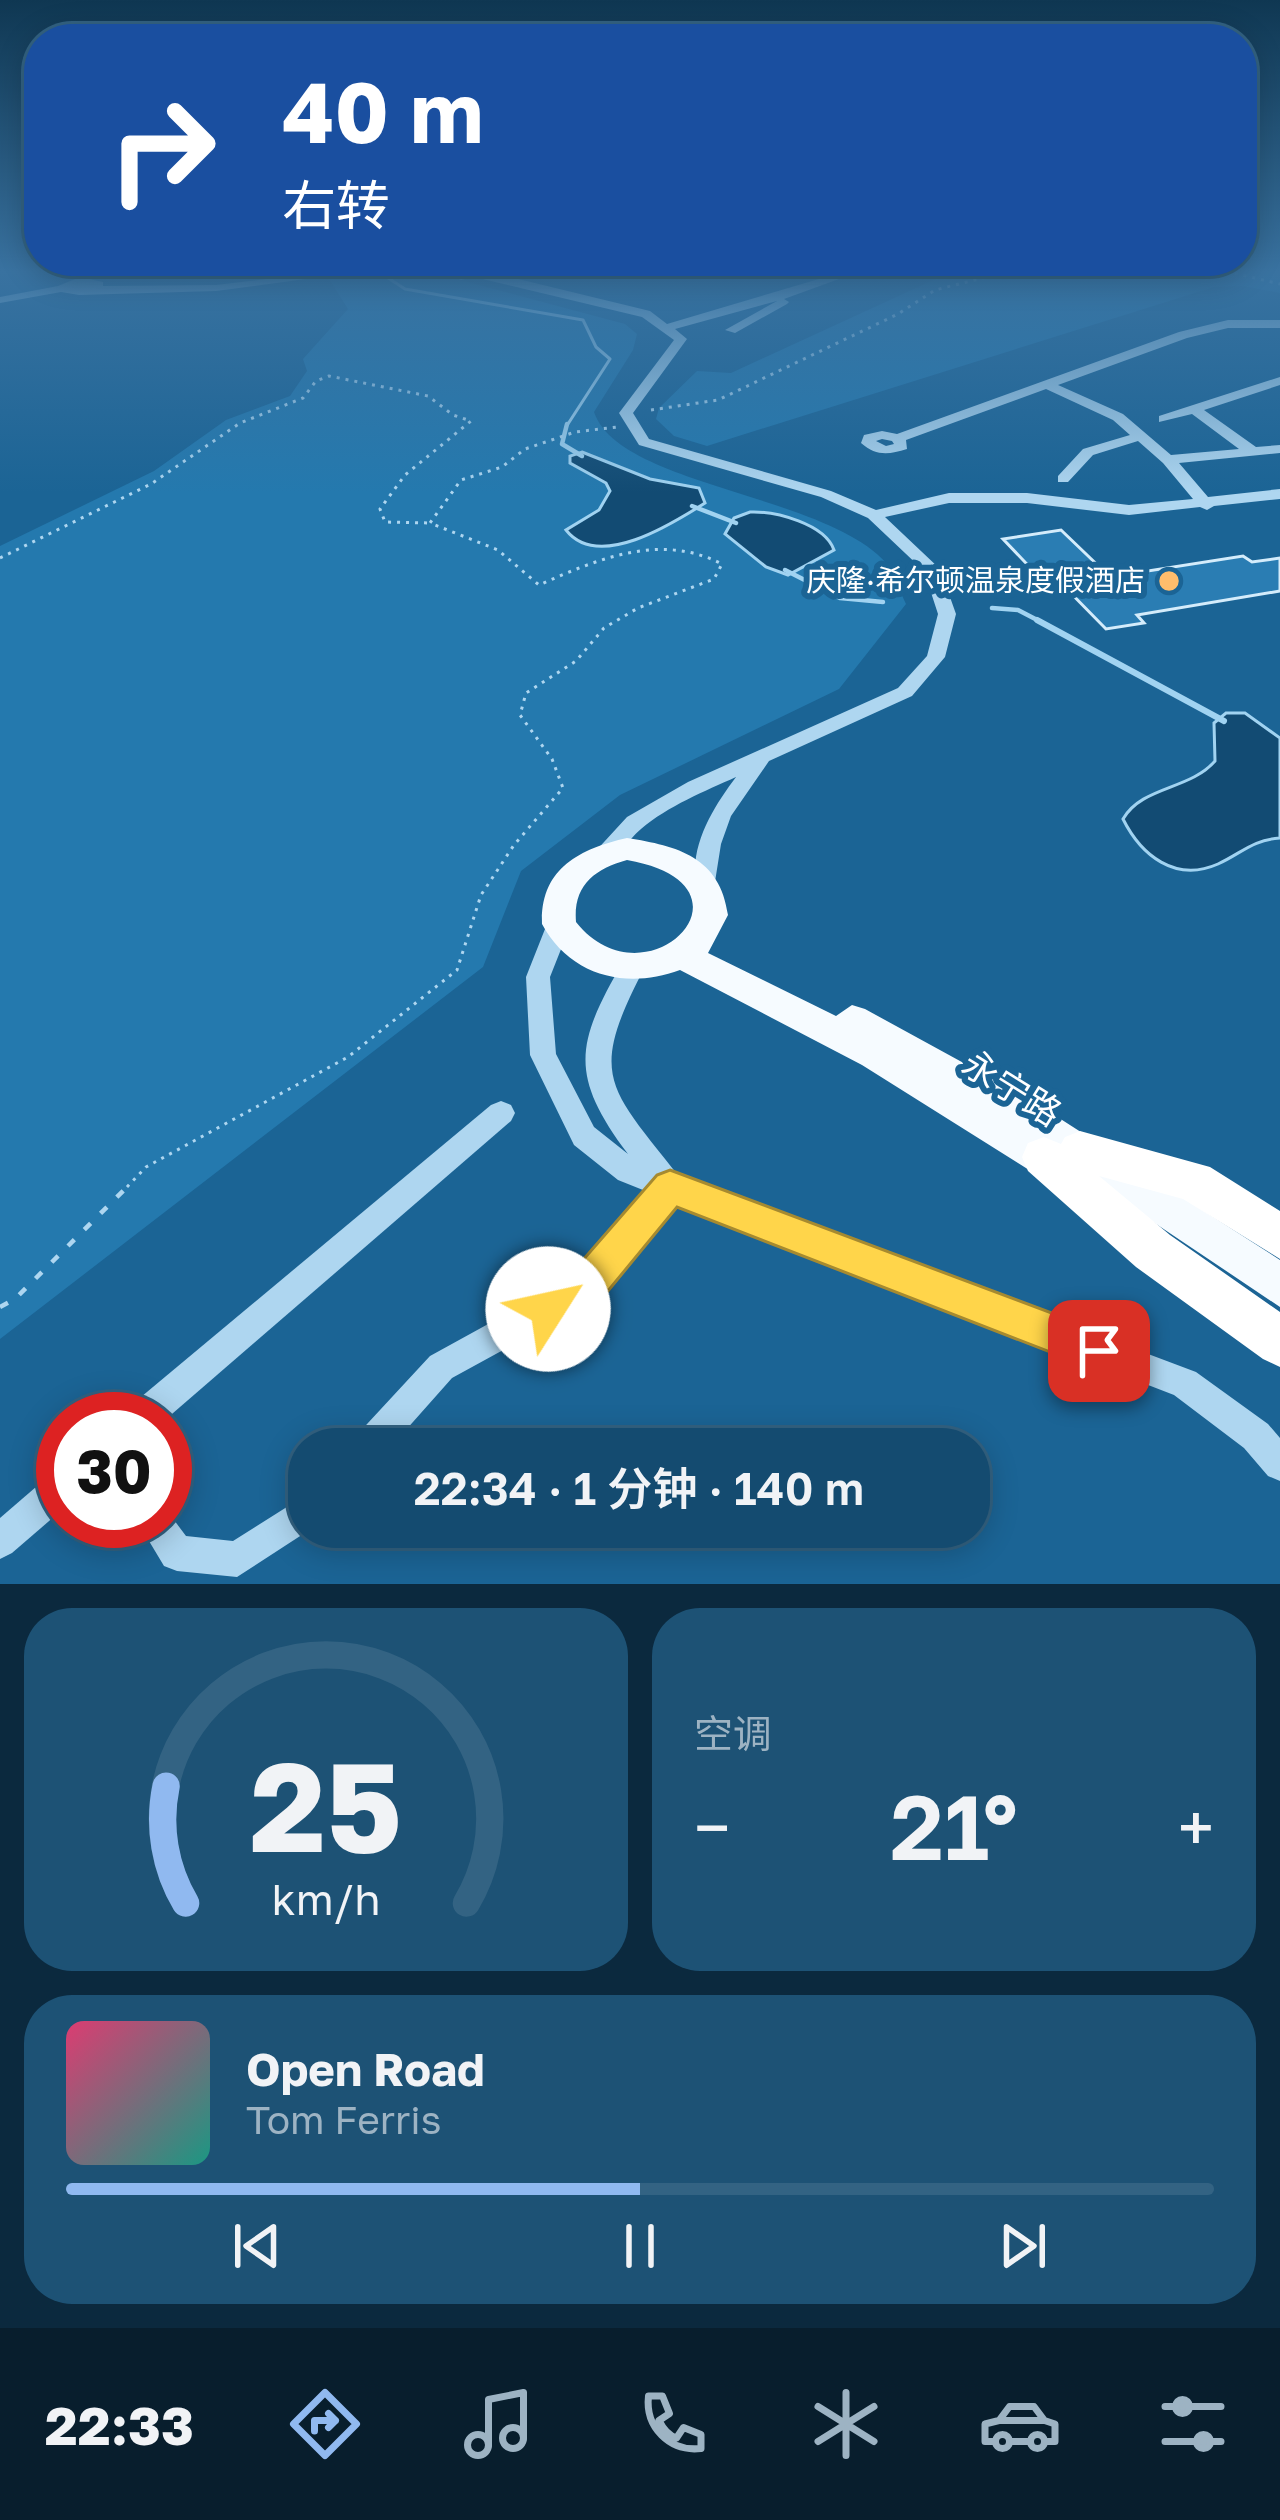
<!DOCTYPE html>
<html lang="zh">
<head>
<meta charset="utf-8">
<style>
  body { margin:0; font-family:"Golos Text","Noto Sans SC",sans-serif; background:#1d5275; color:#f1f3f6; height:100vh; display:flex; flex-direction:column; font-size:45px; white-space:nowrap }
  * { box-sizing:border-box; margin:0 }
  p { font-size:39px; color:#9db3c3 }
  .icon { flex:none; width:66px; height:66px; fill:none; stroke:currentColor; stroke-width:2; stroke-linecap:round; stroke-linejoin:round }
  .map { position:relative; height:1584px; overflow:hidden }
  .drawer { display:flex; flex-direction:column; gap:24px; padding:24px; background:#0b293e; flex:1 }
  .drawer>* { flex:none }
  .top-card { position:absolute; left:24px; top:24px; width:1233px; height:252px; border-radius:48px; box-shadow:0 6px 30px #0003,0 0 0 3px #336383; background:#1a4fa0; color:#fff; overflow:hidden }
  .speed { position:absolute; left:36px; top:1392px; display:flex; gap:24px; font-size:60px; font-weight:700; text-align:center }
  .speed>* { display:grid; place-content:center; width:156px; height:156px; border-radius:50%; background:#144b70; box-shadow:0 6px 30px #0003,0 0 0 3px #336383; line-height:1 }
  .speed .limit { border:18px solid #d22; background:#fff; color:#111 }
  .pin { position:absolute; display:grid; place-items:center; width:102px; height:102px; color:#fff; margin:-51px; border-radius:24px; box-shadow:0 6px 18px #0006 }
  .me { position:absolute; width:132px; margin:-66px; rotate:55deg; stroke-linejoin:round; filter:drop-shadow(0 0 9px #0008) }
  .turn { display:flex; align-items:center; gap:42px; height:252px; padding:0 60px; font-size:54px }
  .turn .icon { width:156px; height:156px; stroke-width:2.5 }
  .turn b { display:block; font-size:84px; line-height:102px }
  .big { font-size:90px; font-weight:600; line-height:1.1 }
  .drawer .widget { flex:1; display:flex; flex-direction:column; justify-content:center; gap:18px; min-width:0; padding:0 42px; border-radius:48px; background:#1d5275 }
  .drawer .dial { align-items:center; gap:0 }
  .dial svg { height:312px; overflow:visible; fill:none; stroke:#336383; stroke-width:7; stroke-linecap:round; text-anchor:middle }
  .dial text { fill:#f1f3f6; stroke:none }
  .song { display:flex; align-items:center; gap:36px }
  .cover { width:144px; height:144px; border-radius:18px; background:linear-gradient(135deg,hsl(340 70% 55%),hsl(170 70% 35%)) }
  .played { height:12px; border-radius:6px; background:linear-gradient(90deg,#90b9f0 50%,#336383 50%) }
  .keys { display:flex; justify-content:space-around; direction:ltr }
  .heat { display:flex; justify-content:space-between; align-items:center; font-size:66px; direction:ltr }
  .drawer .tiles { flex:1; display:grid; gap:24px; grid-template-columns:1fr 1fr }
  .widget:last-child { grid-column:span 2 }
  .trip { position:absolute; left:288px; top:1428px; width:702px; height:120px; border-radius:48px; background:#144b70; box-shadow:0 6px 30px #0003,0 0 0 3px #336383; font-weight:600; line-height:120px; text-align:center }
  .tabs { display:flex; height:192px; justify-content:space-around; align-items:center; background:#081e2d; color:#9db3c3 }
  .tabs .icon { width:84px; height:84px }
  .tabs .on { color:#90b9f0 }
  .tabs b { font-size:54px; color:#f1f3f6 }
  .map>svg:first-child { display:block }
  .green { fill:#2479ae }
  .water { fill:#124b73; stroke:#a1d3f1; stroke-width:3 }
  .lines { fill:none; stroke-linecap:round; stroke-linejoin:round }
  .stream-far2 { stroke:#a1d3f1; stroke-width:3 }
  .stream-far1 { stroke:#a1d3f1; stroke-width:4.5 }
  .stream { stroke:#a1d3f1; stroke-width:6 }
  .building { fill:#2a7db3; stroke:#d4ecfb; stroke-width:3 }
  .path-far1 { stroke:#aed6f0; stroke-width:3; stroke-dasharray:3 6; stroke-linecap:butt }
  .path { stroke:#aed6f0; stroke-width:4.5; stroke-dasharray:9 14; stroke-linecap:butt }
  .minor { fill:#aed6f0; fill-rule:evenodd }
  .major { fill:#f6fbff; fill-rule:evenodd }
  .highway { fill:#fff; fill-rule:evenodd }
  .route { fill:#ffd54a; stroke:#a68a30; stroke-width:3 }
  .poi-dot { fill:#ffbd6c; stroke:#1b6495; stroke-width:4.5 }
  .labels { text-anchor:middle; stroke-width:12; stroke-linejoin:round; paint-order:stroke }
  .poi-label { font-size:30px; fill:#fff; stroke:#1b6495; text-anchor:end }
  .near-street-label { font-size:36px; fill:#fff; stroke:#1b6495 }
</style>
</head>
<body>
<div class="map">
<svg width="1280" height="1584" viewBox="0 0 1280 1584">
  <rect width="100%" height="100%" fill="#1b6495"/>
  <g class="green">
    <path d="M391,271h35l199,53 12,10 -4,16 -39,62c25,74 231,82 292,151 9,10 14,29 20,41l-67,85 -219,106 -99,76 -38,96 -483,372v-793l154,-75 72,-51 64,-24 17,-25 -4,-12 45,-50 -19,-30z"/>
    <polygon points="953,271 1280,271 1280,293 1243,286 1214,287 707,446 674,436 656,419 659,408 697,371 731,373"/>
  </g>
  <g class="water">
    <path d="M582,452l68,27 49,9 6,15c-33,21 -107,68 -139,27l33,-20 11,-19 -4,-8 -36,-20v-7z"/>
    <path d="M750,512c26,-1 75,12 84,38l-46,25 -22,-8 -41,-33 9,-16z"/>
    <path d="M1226,713h19l35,25v100c-28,2 -38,15 -62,26 -43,19 -77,-9 -95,-45 19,-33 67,-29 92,-58l-1,-38z"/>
  </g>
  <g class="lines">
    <polyline class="stream-far2" points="379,272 405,289 583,320 596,347 610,359 566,427"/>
    <g class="stream-far1">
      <polyline points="567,424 562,444 582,456"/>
      <polyline points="692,506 736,523"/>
      <polyline points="785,570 840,598 883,602"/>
      <polyline points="992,608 1018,610 1043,623"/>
    </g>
    <polyline class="stream" points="1037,620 1224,721"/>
  </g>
  <polygon class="building" points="1061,530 1110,577 1243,556 1252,562 1280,558 1280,591 1137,615 1144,623 1106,629 1055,577 1041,579 1003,539"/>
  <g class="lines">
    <g class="path-far1">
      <polyline points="1226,271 1280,284"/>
      <polyline points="651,410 718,400 898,314 935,290 1010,271"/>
      <polyline points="0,558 151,484 240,423 303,398 316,381 329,376 428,396 453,415 471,421 405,475 380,509 385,522 430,523"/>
      <path d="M127,1187l19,-20 202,-110 109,-87 24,-75 33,-50 49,-57 -11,-29 -32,-44 6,-22 50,-32 28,-33 34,-20 76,-29 8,-15c-62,-32 -124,-5 -183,21l-41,-35 -68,-27 31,-43 41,-13 23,-18 50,-17 42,-5"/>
    </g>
    <polyline class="path" points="0,1307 15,1299 130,1184"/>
    <g class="minor">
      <polygon points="332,271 365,271 216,291 79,295 61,292 0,303 0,297 58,286 80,277 103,282 103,286 216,285"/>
      <path d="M440,271h45l165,40 17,13 179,-53h15l-77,28 5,3 -2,2 -52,29 -10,-3 52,-29 -102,28 12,10 -54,74 16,26 182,52 45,19 73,-17h78l102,12 64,-6 -30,-36 -25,-22 -45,14 -25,27h-10v-6l25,-27 47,-14 -17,-15 -67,-31 -140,51 1,9c-19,6 -31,7 -46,-6l3,-8 18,-4 15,3 282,-102 49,-12h52v8h-52l-41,10 -129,47 65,29 48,41 68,-6 -47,-35 -33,8v-6l121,-39v8l-76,25 52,37 24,-2v8l-101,10 29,34 72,-8v10l-66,7 -7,4 -7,-3 -71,8 -102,-12h-78l-64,14 55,52 16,45 -11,43 -33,39 -143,65 -38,55 -10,28 -7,44h-16c-12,-38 16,-82 38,-111 -31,14 -68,29 -95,52 -15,12 -23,35 -45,31l-3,-6 34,-37 61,-35 210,-94 29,-32 11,-42 -14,-43 -56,-53 -47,-21 -182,-52 -20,-32 55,-73 -32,-23 -168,-40 -13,3zM882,439l10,2 2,3 -8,2 -10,-5z"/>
      <polygon points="739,271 755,271 744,275"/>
      <path d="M559,915l8,3 4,6 -21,53 6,77 38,73 34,27c-60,-80 -52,-111 -4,-194l9,-3 9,3 3,7c-58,110 -37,119 35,211l516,194 72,52 12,14v43l-12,-5 -24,-28 -70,-53 -499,-193 -81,98 -142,78 -63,71h-39l5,-12 75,-81 142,-78 76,-86 -30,-12 -44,-35 -44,-90 -4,-78 21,-53 4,-6z"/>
      <polygon points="501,1101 511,1105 515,1113 511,1121 165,1420 125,1419 129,1407 491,1105"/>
      <polygon points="63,1469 63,1509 12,1553 0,1559 0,1518 51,1474"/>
      <polygon points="309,1493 309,1527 314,1527 237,1577 177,1571 164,1566 137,1521 165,1521 165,1508 186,1536 233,1541"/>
    </g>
    <path class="major" d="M627,838c51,8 93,19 101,77l-20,38 128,63 16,-11 13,4 166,91 249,160v47l-203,-136 -4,9 -14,5 -14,-5 -183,-115 -182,-95c-54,20 -110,6 -138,-46 -2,-55 37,-75 85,-86zM627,860c143,25 19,150 -51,62 -3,-36 18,-53 51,-62z"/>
    <polygon class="highway" points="1080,1131 1210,1167 1280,1211 1280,1259 1183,1199 1099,1176 1170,1235 1280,1312 1280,1367 1263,1359 1136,1267 1028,1171 1022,1157 1028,1143 1044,1137 1061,1144 1065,1137"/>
  </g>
  <linearGradient id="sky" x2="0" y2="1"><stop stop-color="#0f3752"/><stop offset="0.55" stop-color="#3972a0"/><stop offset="1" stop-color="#3972a0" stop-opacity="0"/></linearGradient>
  <rect width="1280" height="493" fill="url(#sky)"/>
  <polygon class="route" points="670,1170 1113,1336 1119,1351 1113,1365 1099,1371 677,1207 598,1303 548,1329 534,1323 528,1309 534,1294 569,1276 657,1175"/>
  <circle class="poi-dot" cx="1169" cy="581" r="12"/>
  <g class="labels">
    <g class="poi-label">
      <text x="1145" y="591">庆隆·希尔顿温泉度假酒店</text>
    </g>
    <g class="near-street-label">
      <text transform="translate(1012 1088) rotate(32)" y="13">永宁路</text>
    </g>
  </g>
</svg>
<div class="speed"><div class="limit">30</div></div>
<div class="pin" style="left:1099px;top:1351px;background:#d93025"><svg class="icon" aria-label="arrive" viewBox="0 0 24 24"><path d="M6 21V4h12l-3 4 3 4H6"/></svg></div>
<svg class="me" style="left:548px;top:1309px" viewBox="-20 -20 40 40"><circle r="19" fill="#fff"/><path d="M0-13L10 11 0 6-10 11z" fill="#ffd54a"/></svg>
<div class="trip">22:34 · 1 分钟 · 140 m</div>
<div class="top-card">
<div class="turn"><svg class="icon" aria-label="right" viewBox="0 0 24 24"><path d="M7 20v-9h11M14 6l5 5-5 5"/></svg><div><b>40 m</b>右转</div></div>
</div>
</div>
<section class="drawer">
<div class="tiles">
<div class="widget dial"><svg viewBox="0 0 100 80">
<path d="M14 69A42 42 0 1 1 86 69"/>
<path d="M14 69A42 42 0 0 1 9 39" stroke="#90b9f0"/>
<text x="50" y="56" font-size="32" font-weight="700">25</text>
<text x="50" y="72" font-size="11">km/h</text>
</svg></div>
<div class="widget"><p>空调</p>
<div class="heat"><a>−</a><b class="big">21°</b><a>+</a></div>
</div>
<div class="widget">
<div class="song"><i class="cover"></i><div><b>Open Road</b><p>Tom Ferris</p></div></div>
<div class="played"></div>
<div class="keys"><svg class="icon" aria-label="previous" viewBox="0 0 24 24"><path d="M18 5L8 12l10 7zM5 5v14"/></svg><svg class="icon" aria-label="pause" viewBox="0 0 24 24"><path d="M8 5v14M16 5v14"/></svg><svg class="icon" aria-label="next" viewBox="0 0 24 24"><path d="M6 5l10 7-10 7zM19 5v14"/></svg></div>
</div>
</div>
</section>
<nav class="tabs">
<b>22:33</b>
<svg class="icon on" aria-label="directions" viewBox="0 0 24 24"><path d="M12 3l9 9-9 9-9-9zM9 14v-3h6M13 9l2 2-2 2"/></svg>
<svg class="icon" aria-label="music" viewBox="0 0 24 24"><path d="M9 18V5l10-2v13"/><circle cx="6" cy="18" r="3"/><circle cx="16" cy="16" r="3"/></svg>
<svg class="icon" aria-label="phone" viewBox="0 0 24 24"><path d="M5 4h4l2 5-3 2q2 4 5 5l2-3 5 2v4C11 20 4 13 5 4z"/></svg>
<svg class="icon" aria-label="climate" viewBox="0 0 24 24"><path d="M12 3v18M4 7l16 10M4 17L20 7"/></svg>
<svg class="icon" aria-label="car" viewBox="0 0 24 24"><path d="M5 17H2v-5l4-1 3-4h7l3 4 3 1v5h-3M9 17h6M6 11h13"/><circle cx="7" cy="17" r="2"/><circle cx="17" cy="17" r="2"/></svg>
<svg class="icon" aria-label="filters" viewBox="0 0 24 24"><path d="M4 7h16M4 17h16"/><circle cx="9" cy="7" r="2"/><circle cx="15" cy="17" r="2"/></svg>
</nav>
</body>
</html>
